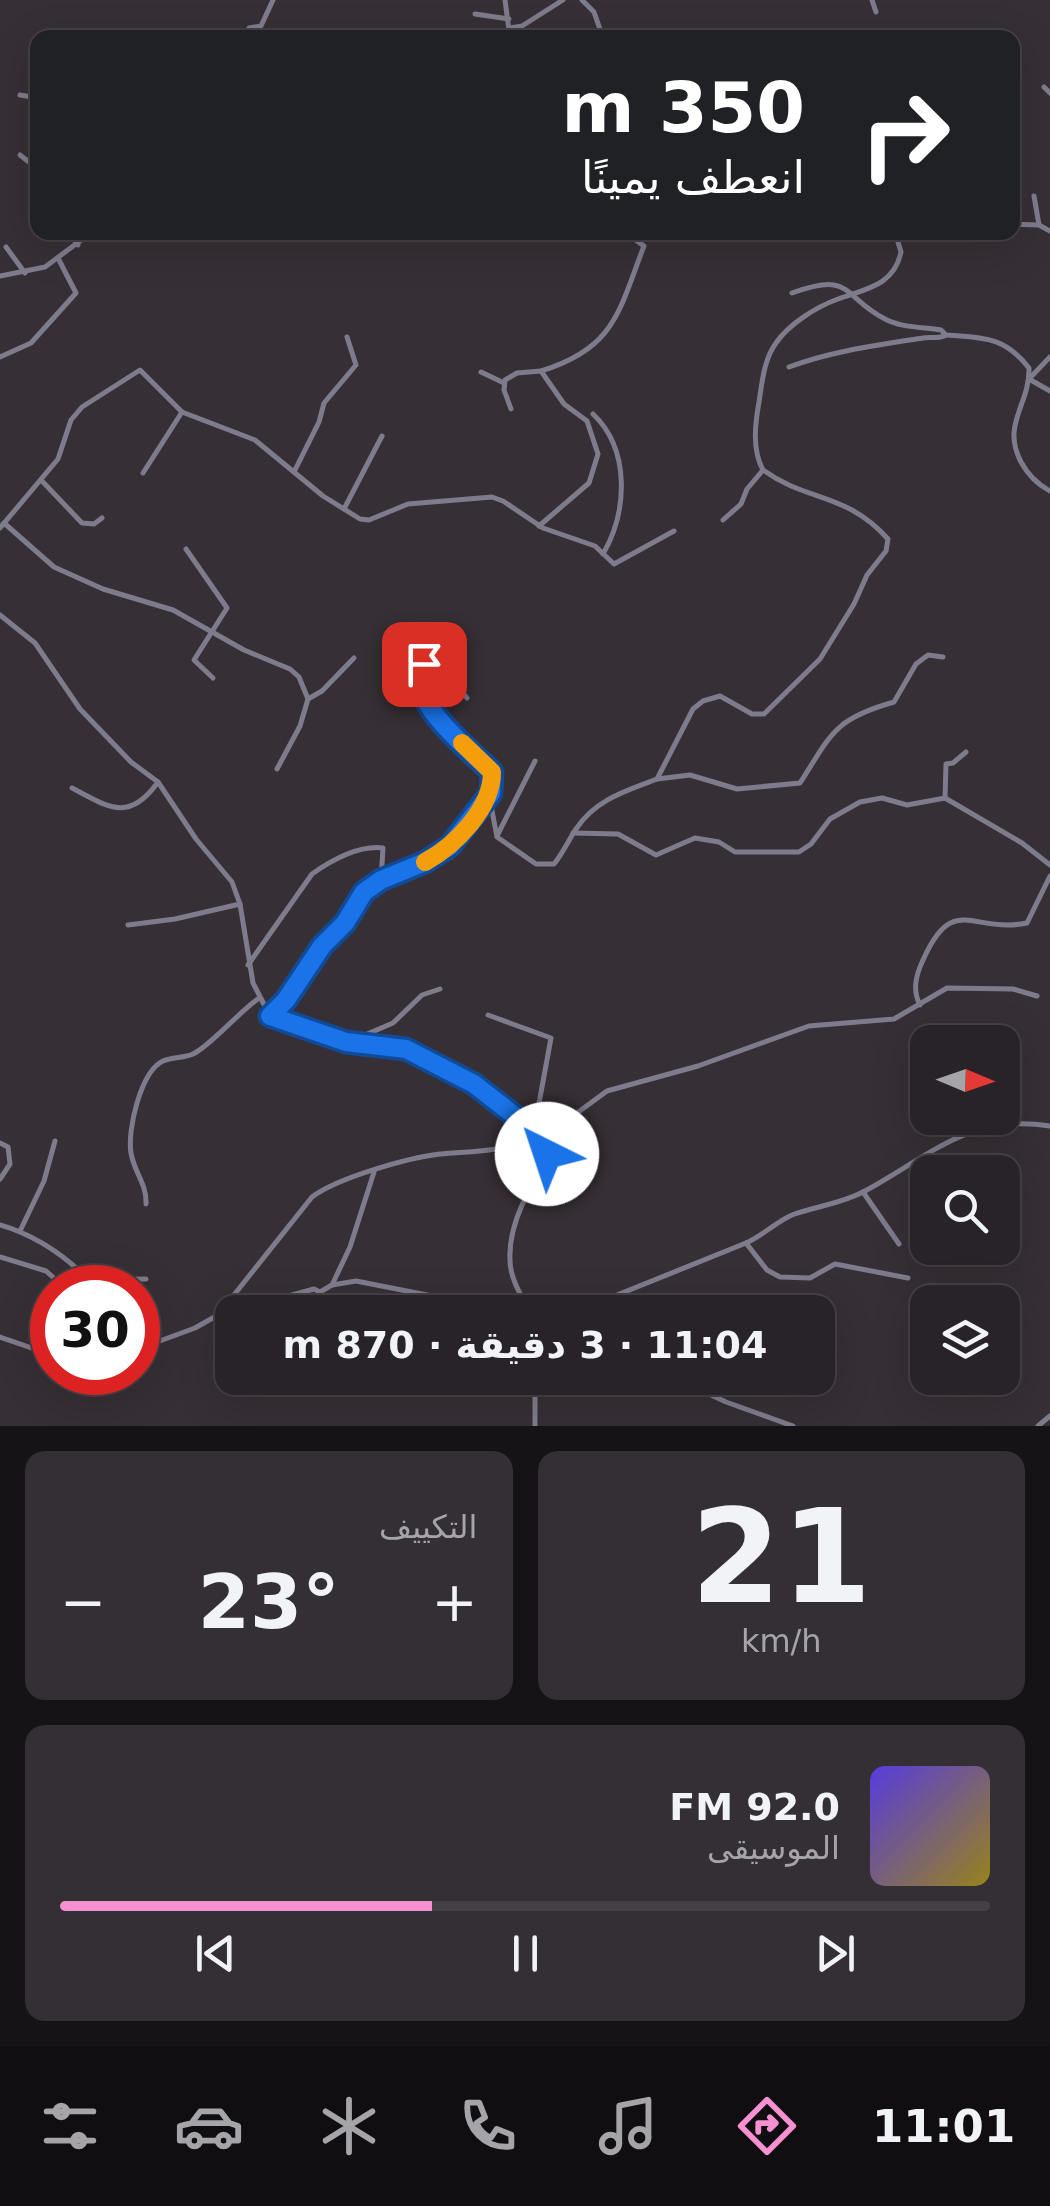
<!DOCTYPE html>
<html lang="ar">
<head>
<meta charset="utf-8">
<style>
  body { margin:0; font-family:"DejaVu Sans",Cairo,sans-serif; background:#342f34; color:#f1f3f6; direction:rtl; height:100vh; display:flex; flex-direction:column; font-size:38px; white-space:nowrap }
  * { box-sizing:border-box; margin:0 }
  p { font-size:32px; color:#a5a4a8 }
  .icon { flex:none; width:55px; height:55px; fill:none; stroke:currentColor; stroke-width:2; stroke-linecap:round; stroke-linejoin:round }
  .map { position:relative; height:1426px; overflow:hidden; direction:ltr }
  .details { display:flex; flex-direction:column; gap:25px; padding:25px; background:#161316; flex:1 }
  .details>* { flex:none }
  .guide { position:absolute; left:30px; top:30px; width:990px; height:210px; border-radius:20px; box-shadow:0 10px 40px #0002,0 0 0 2px #444045; direction:rtl; background:#202124; color:#fff; overflow:hidden }
  .needle { width:65px; rotate:92deg }
  .controls { position:absolute; left:910px; top:1025px; display:grid; gap:20px }
  .controls a { display:grid; place-items:center; width:110px; height:110px; border-radius:20px; background:#282328; box-shadow:0 10px 40px #0002,0 0 0 2px #444045; font-size:50px }
  .speed { position:absolute; left:30px; top:1265px; display:flex; gap:20px; font-size:50px; font-weight:700; text-align:center }
  .speed>* { display:grid; place-content:center; width:130px; height:130px; border-radius:50%; background:#282328; box-shadow:0 10px 40px #0002,0 0 0 2px #444045; line-height:1 }
  .speed .limit { border:15px solid #d22; background:#fff; color:#111 }
  .pin { position:absolute; display:grid; place-items:center; width:85px; height:85px; color:#fff; margin:-42px; border-radius:20px; box-shadow:0 5px 15px #0006 }
  .me { position:absolute; width:110px; margin:-55px; rotate:319deg; stroke-linejoin:round; filter:drop-shadow(0 0 8px #0008) }
  .turn { display:flex; align-items:center; gap:35px; height:210px; padding:0 50px; font-size:45px }
  .turn .icon { width:130px; height:130px; stroke-width:2.5 }
  .turn b { display:block; font-size:70px; line-height:85px }
  .big { font-size:75px; font-weight:800; line-height:1.1 }
  .details .tile { flex:1; display:flex; flex-direction:column; justify-content:center; gap:15px; min-width:0; padding:0 35px; border-radius:20px; background:#342f34 }
  .details .dial { align-items:center; gap:0 }
  .dial b { font-size:130px; line-height:1 }
  .song { display:flex; align-items:center; gap:30px }
  .cover { width:120px; height:120px; border-radius:15px; background:linear-gradient(135deg,hsl(250 70% 55%),hsl(50 70% 35%)) }
  .played { height:10px; border-radius:5px; background:linear-gradient(90deg,#f590d1 40%,#444045 40%) }
  .keys { display:flex; justify-content:space-around; direction:ltr }
  .heat { display:flex; justify-content:space-between; align-items:center; font-size:55px; direction:ltr }
  .details .tiles { flex:1; display:grid; gap:25px; grid-template-columns:1fr 1fr }
  .tile:last-child { grid-column:span 2 }
  .trip { position:absolute; left:215px; top:1295px; width:620px; height:100px; border-radius:20px; background:#282328; box-shadow:0 10px 40px #0002,0 0 0 2px #444045; font-weight:800; line-height:100px; text-align:center; direction:rtl }
  .tabs { display:flex; height:160px; justify-content:space-around; align-items:center; background:#100e10; color:#a5a4a8 }
  .tabs .icon { width:70px; height:70px }
  .tabs .on { color:#f590d1 }
  .tabs b { font-size:45px; color:#f1f3f6 }
  .map>svg:first-child { display:block }
  .lines { fill:none; stroke-linecap:round; stroke-linejoin:round }
  .minor { stroke:#7e7c8c; stroke-width:5 }
  .route-casing { stroke:#114b97; stroke-width:25 }
  .route { stroke:#1a73e8; stroke-width:18 }
  .slow { stroke:#f59e0b; stroke-width:18 }
</style>
</head>
<body>
<div class="map">
<svg width="1050" height="1426" viewBox="0 0 1050 1426">
  <rect width="100%" height="100%" fill="#362f35"/>
  <g class="lines">
    <g class="minor">
      <polyline points="505,0 510,38"/>
      <polyline points="582,0 594,12 603,38"/>
      <polyline points="872,0 876,12"/>
      <polyline points="475,14 509,19"/>
      <polyline points="510,28 522,26 563,0"/>
      <polyline points="243,38 249,28 261,26 273,0"/>
      <polyline points="1044,87 1050,93"/>
      <polyline points="20,95 38,98"/>
      <polyline points="20,155 38,169"/>
      <polyline points="1034,196 1039,225"/>
      <polyline points="1012,224 1039,225 1050,231"/>
      <polyline points="68,232 78,245"/>
      <polyline points="448,233 448,232"/>
      <polyline points="6,247 25,273"/>
      <polyline points="0,276 45,267 92,232"/>
      <path d="M792,293c61,-22 49,3 93,26 17,9 38,8 56,11l5,5c37,3 58,1 83,33 1,37 -28,56 -8,94 7,13 16,22 29,29"/>
      <polyline points="0,357 31,343 76,293 59,260"/>
      <polyline points="1050,357 1029,379 1050,391"/>
      <path d="M789,367c43,-16 89,-22 134,-29 10,-2 14,2 23,-3"/>
      <polyline points="481,372 504,383"/>
      <polyline points="511,409 504,390 505,380 517,373 541,371"/>
      <path d="M593,414c37,35 35,97 10,140"/>
      <polyline points="294,472 319,422 324,403 356,365 347,337"/>
      <polyline points="143,473 182,412"/>
      <polyline points="41,480 82,523 94,524 102,518"/>
      <polyline points="344,509 382,436"/>
      <polyline points="723,520 741,504 747,489 763,470"/>
      <polyline points="4,523 54,567 103,589 173,610 244,650 290,669 299,677 308,699 300,726 277,769"/>
      <path d="M539,526l50,-43 9,-29 -11,-33 -23,-17 -23,-33c75,-23 78,-61 103,-125l-20,-14"/>
      <polyline points="0,528 58,459 71,420 82,407 140,370 182,412 255,440 323,496 360,519 369,520 408,504 492,497 503,501 543,528 595,546 614,564 674,531"/>
      <polyline points="186,549 227,608 194,660 213,678"/>
      <path d="M0,615l35,28 45,66 51,53 27,20 38,57 36,43 8,22 13,79 17,33 76,26 60,7 68,35 69,54c11,24 -11,46 -21,67 -7,16 -13,36 -12,55 0,18 11,36 20,52"/>
      <path d="M467,698c-12,-15 -20,-30 -41,-35l-5,3c-11,43 46,80 71,105l-3,24"/>
      <polyline points="308,699 322,691 354,658"/>
      <path d="M657,779l33,-4 47,14 63,-6c32,-50 34,-64 94,-81l22,-38 12,-9 15,2"/>
      <path d="M72,788c36,19 57,35 86,-6"/>
      <polyline points="945,798 946,764 953,763 966,752"/>
      <polyline points="573,833 618,834 656,855 695,838 719,842 735,852 799,852 811,844 830,819 860,802 882,798 907,805 945,798 1022,843 1050,865"/>
      <polyline points="498,834 535,761"/>
      <polyline points="128,925 175,919 240,904"/>
      <path d="M248,965l64,-91c20,-14 47,-29 71,-26l-2,32"/>
      <path d="M920,1005c-8,-15 -4,-30 3,-45 30,-68 49,-26 104,-37l23,-47"/>
      <path d="M270,1016l52,-70 23,-23 19,-31 17,-12 60,-26 10,-8 38,-51 8,42 39,27h18c9,-11 14,-23 22,-35 19,-29 49,-38 81,-50l36,-70 10,-8 17,-5 32,18h12l56,-55 34,-55 13,-29 19,-24 2,-12c-42,-47 -81,-37 -125,-69 -11,-20 -8,-46 -4,-68 3,-19 5,-43 17,-59 13,-19 40,-36 62,-44 27,-10 56,-13 63,-47l-6,-20"/>
      <polyline points="351,1041 393,1023 422,995 440,989"/>
      <polyline points="543,1138 607,1091 698,1066 809,1026 894,1019 947,988 1013,989 1037,996"/>
      <polyline points="0,1143 8,1147 10,1164 0,1179"/>
      <polyline points="863,1192 899,1244"/>
      <path d="M146,1204c1,-20 -12,-32 -15,-51 -4,-23 10,-82 32,-92 10,-4 21,-3 30,-7 16,-7 46,-42 65,-55"/>
      <path d="M0,1225c35,10 63,29 89,55l57,-1"/>
      <polyline points="20,1231 44,1181 55,1141"/>
      <polyline points="746,1243 767,1270 780,1277 810,1278 835,1264 908,1278"/>
      <polyline points="0,1257 46,1271 65,1288"/>
      <polyline points="332,1285 350,1247 374,1172"/>
      <polyline points="313,1312 320,1292"/>
      <path d="M575,1312l171,-69c16,-7 30,-21 46,-28 25,-9 49,-11 73,-24 65,-35 104,-78 185,-65"/>
      <polyline points="0,1337 52,1355"/>
      <polyline points="138,1349 195,1328 218,1315 314,1289 320,1292 332,1285 356,1281 514,1312"/>
      <polyline points="49,1354 52,1343"/>
      <polyline points="675,1378 726,1402 793,1426"/>
      <path d="M220,1379l7,-22 -9,-42 94,-118c25,-19 95,-39 128,-43 31,-3 66,-1 93,-18l18,-98 -63,-23"/>
      <polyline points="535,1426 535,1378"/>
      <polyline points="1038,1426 1050,1416"/>
    </g>
  </g>
  <g class="lines">
    <defs>
      <path id="route" d="M424,664c-23,33 47,87 68,108l-1,21 -41,53 -25,16 -44,18 -17,12 -19,31 -23,23 -36,54 -16,16 76,26 60,7 68,35 69,54 4,16"/>
    </defs>
    <use href="#route" class="route-casing"/>
    <use href="#route" class="route"/>
    <path class="slow" d="M425,862c31,-17 67,-54 67,-90l-30,-29"/>
  </g>
</svg>
<div class="controls">
<a><svg class="needle" viewBox="-14 -14 28 28"><path d="M0-13l5 13h-10z" fill="#e53935"/><path d="M0 13l5-13h-10z" fill="#a5a4a8"/></svg></a>
<a><svg class="icon" aria-label="search" viewBox="0 0 24 24"><circle cx="10" cy="10" r="6"/><path d="M15 15l6 6"/></svg></a>
<a><svg class="icon" aria-label="layers" viewBox="0 0 24 24"><path d="M12 4l9 5-9 5-9-5zM3 14l9 5 9-5"/></svg></a>
</div>
<div class="speed"><div class="limit">30</div></div>
<div class="pin" style="left:424px;top:664px;background:#d93025"><svg class="icon" aria-label="arrive" viewBox="0 0 24 24"><path d="M6 21V4h12l-3 4 3 4H6"/></svg></div>
<svg class="me" style="left:547px;top:1154px" viewBox="-20 -20 40 40"><circle r="19" fill="#fff"/><path d="M0-13L10 11 0 6-10 11z" fill="#1a73e8"/></svg>
<div class="trip">11:04 · 3 دقيقة · 870 m</div>
<div class="guide">
<div class="turn"><svg class="icon" aria-label="right" viewBox="0 0 24 24"><path d="M7 20v-9h11M14 6l5 5-5 5"/></svg><div><b>350 m</b>انعطف يمينًا</div></div>
</div>
</div>
<section class="details">
<div class="tiles">
<div class="tile dial"><b>21</b><p>km/h</p></div>
<div class="tile"><p>التكييف</p>
<div class="heat"><a>−</a><b class="big">23°</b><a>+</a></div>
</div>
<div class="tile">
<div class="song"><i class="cover"></i><div><b>92.0 FM</b><p>الموسيقى</p></div></div>
<div class="played"></div>
<div class="keys"><svg class="icon" aria-label="previous" viewBox="0 0 24 24"><path d="M18 5L8 12l10 7zM5 5v14"/></svg><svg class="icon" aria-label="pause" viewBox="0 0 24 24"><path d="M8 5v14M16 5v14"/></svg><svg class="icon" aria-label="next" viewBox="0 0 24 24"><path d="M6 5l10 7-10 7zM19 5v14"/></svg></div>
</div>
</div>
</section>
<nav class="tabs">
<b>11:01</b>
<svg class="icon on" aria-label="directions" viewBox="0 0 24 24"><path d="M12 3l9 9-9 9-9-9zM9 14v-3h6M13 9l2 2-2 2"/></svg>
<svg class="icon" aria-label="music" viewBox="0 0 24 24"><path d="M9 18V5l10-2v13"/><circle cx="6" cy="18" r="3"/><circle cx="16" cy="16" r="3"/></svg>
<svg class="icon" aria-label="phone" viewBox="0 0 24 24"><path d="M5 4h4l2 5-3 2q2 4 5 5l2-3 5 2v4C11 20 4 13 5 4z"/></svg>
<svg class="icon" aria-label="climate" viewBox="0 0 24 24"><path d="M12 3v18M4 7l16 10M4 17L20 7"/></svg>
<svg class="icon" aria-label="car" viewBox="0 0 24 24"><path d="M5 17H2v-5l4-1 3-4h7l3 4 3 1v5h-3M9 17h6M6 11h13"/><circle cx="7" cy="17" r="2"/><circle cx="17" cy="17" r="2"/></svg>
<svg class="icon" aria-label="filters" viewBox="0 0 24 24"><path d="M4 7h16M4 17h16"/><circle cx="9" cy="7" r="2"/><circle cx="15" cy="17" r="2"/></svg>
</nav>
</body>
</html>
